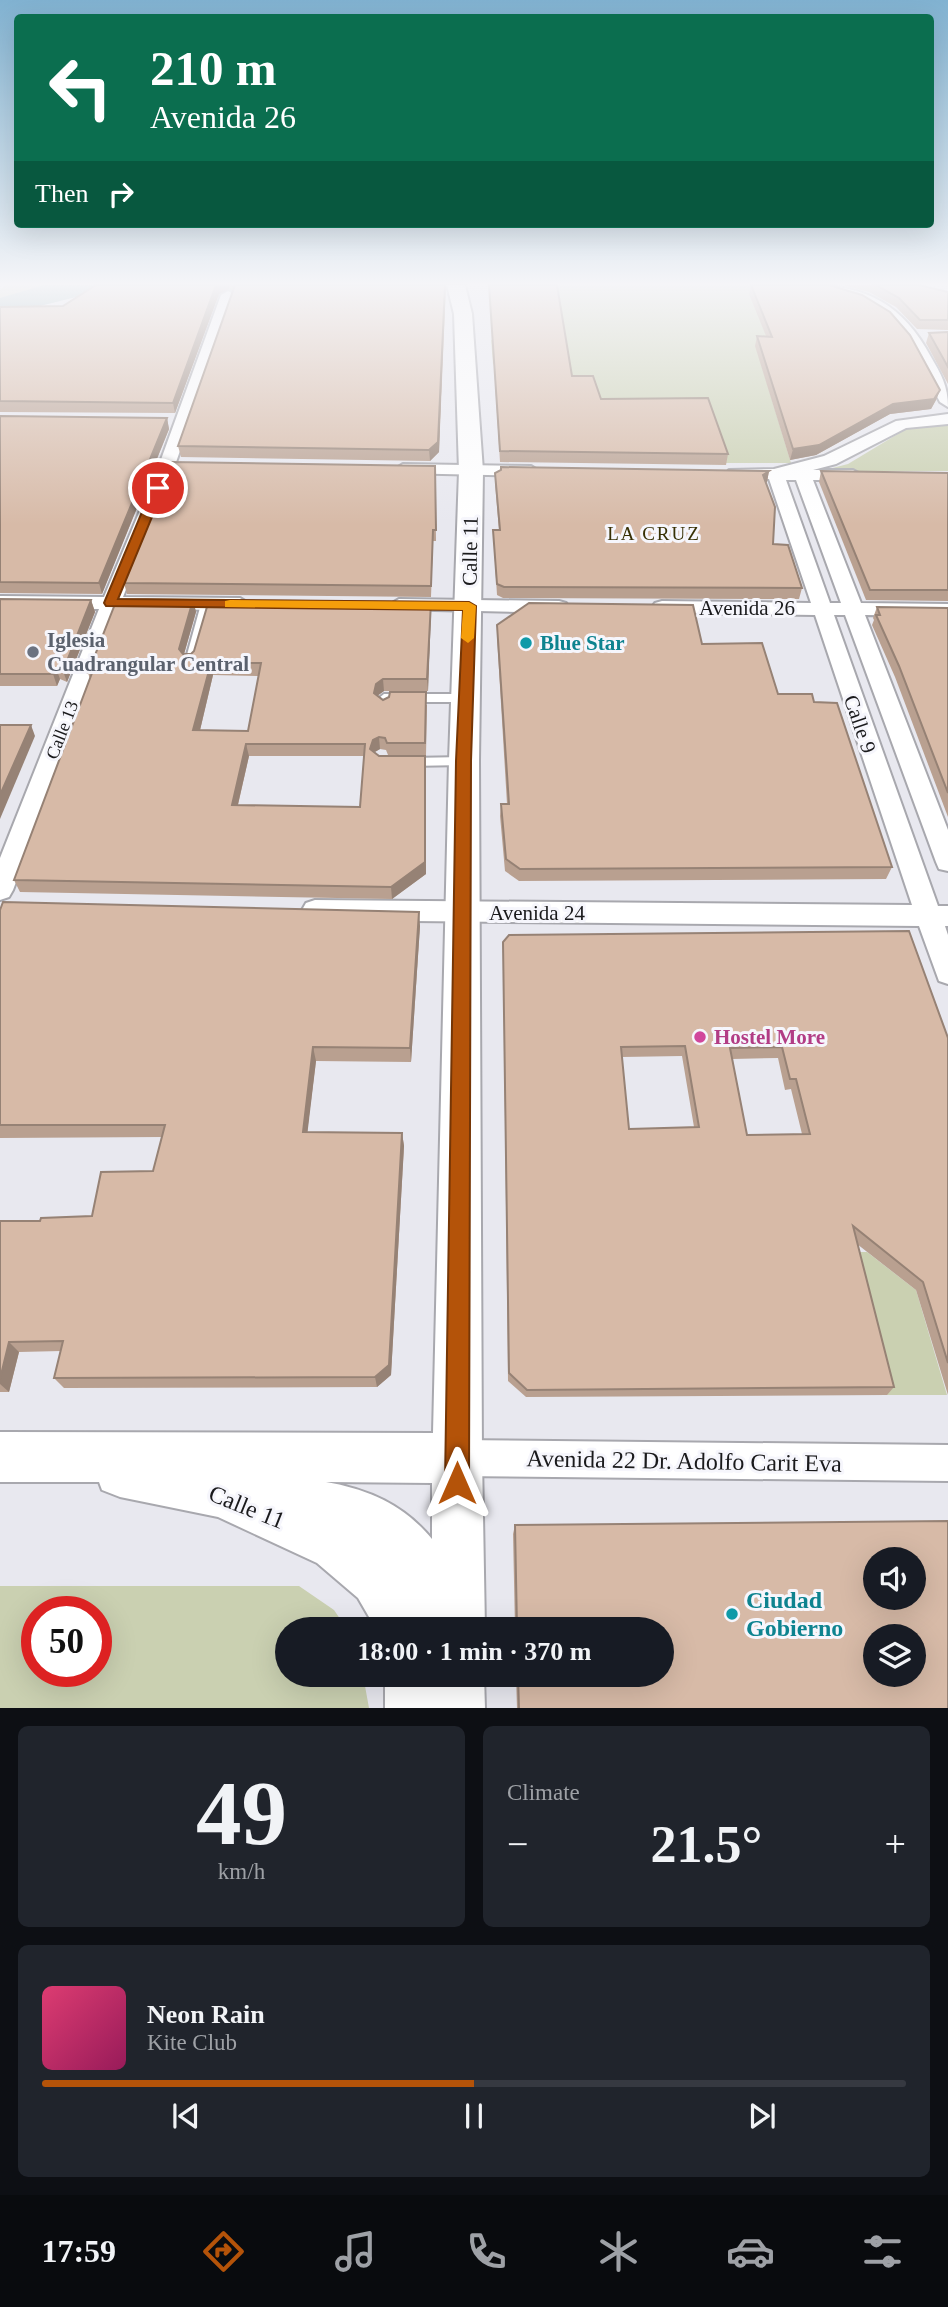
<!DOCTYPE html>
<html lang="en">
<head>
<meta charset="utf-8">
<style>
  body { margin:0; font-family:Georgia,serif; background:#20242c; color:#f1f3f6; height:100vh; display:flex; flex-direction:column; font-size:26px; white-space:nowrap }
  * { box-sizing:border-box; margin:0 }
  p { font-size:23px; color:#9ea1a6 }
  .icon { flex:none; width:38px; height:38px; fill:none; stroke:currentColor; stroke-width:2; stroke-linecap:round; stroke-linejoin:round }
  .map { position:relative; height:1708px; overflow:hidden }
  .details { display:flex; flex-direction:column; gap:18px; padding:18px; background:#0d0f14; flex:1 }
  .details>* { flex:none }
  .guide { position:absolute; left:14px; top:14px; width:920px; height:214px; border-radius:7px; box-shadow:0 7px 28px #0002; background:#0b6e4f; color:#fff; overflow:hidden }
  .controls { position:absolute; left:863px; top:1547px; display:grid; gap:14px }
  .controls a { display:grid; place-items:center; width:63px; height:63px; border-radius:50%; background:#171b24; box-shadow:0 7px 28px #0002; font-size:35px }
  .speed { position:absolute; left:21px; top:1596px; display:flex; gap:14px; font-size:35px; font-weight:700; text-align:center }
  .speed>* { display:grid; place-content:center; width:91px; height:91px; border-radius:50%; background:#171b24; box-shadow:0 7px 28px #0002; line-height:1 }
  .speed .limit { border:10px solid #d22; background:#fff; color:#111 }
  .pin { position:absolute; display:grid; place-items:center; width:60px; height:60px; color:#fff; margin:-30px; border:4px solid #fff; border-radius:50%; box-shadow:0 2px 7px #0007 }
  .me { position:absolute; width:77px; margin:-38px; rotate:0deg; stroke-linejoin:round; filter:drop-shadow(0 0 5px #0008) }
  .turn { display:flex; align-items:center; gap:24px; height:147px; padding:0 21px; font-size:32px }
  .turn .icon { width:91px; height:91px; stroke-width:2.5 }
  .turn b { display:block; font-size:49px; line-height:60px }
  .then { display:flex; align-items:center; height:66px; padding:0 21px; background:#0003; gap:14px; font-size:26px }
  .big { font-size:52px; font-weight:600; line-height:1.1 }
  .details .widget { flex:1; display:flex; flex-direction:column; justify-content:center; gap:10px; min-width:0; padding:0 24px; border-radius:10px; background:#20242c }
  .details .dial { align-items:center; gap:0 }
  .dial b { font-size:91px; line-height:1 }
  .song { display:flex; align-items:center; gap:21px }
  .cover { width:84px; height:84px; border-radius:10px; background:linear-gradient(135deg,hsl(340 70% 55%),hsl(330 70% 35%)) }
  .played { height:7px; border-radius:4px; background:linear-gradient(90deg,#b45309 50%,#363941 50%) }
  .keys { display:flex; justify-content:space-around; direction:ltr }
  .heat { display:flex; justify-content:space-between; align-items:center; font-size:38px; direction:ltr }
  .details .tiles { flex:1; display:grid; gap:18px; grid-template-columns:1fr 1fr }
  .widget:last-child { grid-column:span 2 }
  .trip { position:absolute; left:275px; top:1617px; width:399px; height:70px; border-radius:35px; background:#171b24; box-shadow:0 7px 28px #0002; font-weight:600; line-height:70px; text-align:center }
  .menu { display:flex; height:112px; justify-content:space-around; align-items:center; background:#090b0e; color:#9ea1a6 }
  .menu .icon { width:49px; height:49px }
  .menu .current { color:#b45309 }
  .menu b { font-size:32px; color:#f1f3f6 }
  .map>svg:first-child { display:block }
  .green { fill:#cad0b1; fill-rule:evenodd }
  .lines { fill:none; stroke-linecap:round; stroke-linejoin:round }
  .river { fill:#86aeae; fill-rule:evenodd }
  .service-casing { stroke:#a8a8ae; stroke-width:4 }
  .minor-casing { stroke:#a8a8ae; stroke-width:4 }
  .secondary-casing { stroke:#a8a8ae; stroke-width:4 }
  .service { fill:#fff; fill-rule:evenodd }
  .minor { fill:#fff; fill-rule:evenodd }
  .secondary { fill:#fff; fill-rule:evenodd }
  .wall { fill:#b9a090; fill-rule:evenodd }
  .shaded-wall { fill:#968275 }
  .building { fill:#d7baa7; stroke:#968275; stroke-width:2; fill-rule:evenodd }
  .route { fill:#b45309; stroke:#753606; stroke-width:2 }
  .slow { fill:#f59e0b }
  .culture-dot { fill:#0f9aa8; stroke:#f6f6fc; stroke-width:2.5 }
  .worship-dot { fill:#6b7280; stroke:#f6f6fc; stroke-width:2.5 }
  .hotel-dot { fill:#d1479c; stroke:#f6f6fc; stroke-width:2.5 }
  .labels { text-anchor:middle; stroke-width:6; stroke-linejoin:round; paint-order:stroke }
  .far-street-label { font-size:18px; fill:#1a1a1c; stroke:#f6f6fc }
  .far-neighbourhood-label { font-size:19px; letter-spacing:2px; fill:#373004; stroke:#f6f6fc }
  .street-label { font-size:21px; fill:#1a1a1c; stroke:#f6f6fc }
  .worship-label { font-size:21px; font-weight:bold; fill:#5b616d; stroke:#f6f6fc; text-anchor:start }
  .culture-label { font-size:21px; font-weight:bold; fill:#0d838f; stroke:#f6f6fc; text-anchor:start }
  .hotel-label { font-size:21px; font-weight:bold; fill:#b23c85; stroke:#f6f6fc; text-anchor:start }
  .near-street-label { font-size:24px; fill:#1a1a1c; stroke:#f6f6fc }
  .near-culture-label { font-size:24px; font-weight:bold; fill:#0d838f; stroke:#f6f6fc; text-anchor:start }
</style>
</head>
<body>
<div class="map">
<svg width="948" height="1709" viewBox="0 0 948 1709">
  <rect width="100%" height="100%" fill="#e8e8ef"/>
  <g class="green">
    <path d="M5,285h66c-21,5 -52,20 -71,20v-15z"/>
    <polygon points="554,285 787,285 771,346 756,347 791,463 726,463 600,410 572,386 567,364 493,364 491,340 563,340"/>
    <polygon points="948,425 948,471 821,471 848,464 906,429"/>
    <polygon points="851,1252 867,1252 916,1290 947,1395 887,1395"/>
    <path d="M0,1586h299l35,24 13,19h-60v46h76l6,33h-369zM37,1612h59v59h-59z"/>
  </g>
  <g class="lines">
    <path class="river" d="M44,285h61l6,15c31,9 54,-5 82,-13 14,-5 32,-2 46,-2l-5,6c-55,22 -86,40 -147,21l-7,-16 -80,20v-18z"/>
    <defs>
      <g id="service">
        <polygon points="206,601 211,604 195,662 194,664 186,664 185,662 201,604"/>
        <polygon points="384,694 465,694 470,698 465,702 389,702 387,709 383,710 378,706 379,698"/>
        <polygon points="464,757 470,761 464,765 410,766 404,762 410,758"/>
      </g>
      <g id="minor">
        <path d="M809,285c58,0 94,20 122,72 10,17 17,29 17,50l-8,-5c-21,-39 -35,-83 -80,-100 -15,-6 -39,-7 -51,-17z"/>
        <polygon points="228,291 235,295 175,465 123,597 240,598 250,604 240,610 119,609 13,890 9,897 0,900 0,858 99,609 0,608 0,596 104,597 159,465 221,295"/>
        <path d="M948,414v10l-42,4 -70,36 -23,6h40l9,5 -9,5h-40l48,123 87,1v12l-83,-1 83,215v41l-9,-2 -3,-7 -91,-247h-11l104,291h10v20h-3l3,9v49l-9,-3 -20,-55 -604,-6 -9,-3 -4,-7 4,-7 9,-3 597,5 -97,-290 -153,-2 -7,-2 -3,-4 3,-4 7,-2 149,2 -42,-124h-34l-9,-5 3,-4 45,-1 50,-13 72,-35zM786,480h10l45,123h-11z"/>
        <polygon points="403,464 531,466 539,471 531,476 397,473 395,469"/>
        <polygon points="399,599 559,601 566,603 569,607 566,611 559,613 392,609 389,605"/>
        <polygon points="457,1440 948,1445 948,1481 457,1476 444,1471 439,1458 444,1445"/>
      </g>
      <g id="secondary">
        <path d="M447,285h18l7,29 11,157 -4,290 3,697 3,171h-109l-18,-31 -41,-35 -99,-46 -98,-20 -18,-7 -3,-8h-99v-50l433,1 16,-672 10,-290 -5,-157zM326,1482l106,1v56c-28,-34 -64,-50 -106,-57z"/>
        <polygon points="385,1675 484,1675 485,1709 385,1709"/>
      </g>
    </defs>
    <use href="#service" class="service-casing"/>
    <use href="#minor" class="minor-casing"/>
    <use href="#secondary" class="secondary-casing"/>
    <use href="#service" class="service"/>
    <use href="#minor" class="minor"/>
    <use href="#secondary" class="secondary"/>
  </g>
  <g class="wall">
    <polygon points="96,285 446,285 439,452 430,461 181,457 178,446 234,292 229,289 219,294 175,413 0,412 0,307 63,306"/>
    <polygon points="489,285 572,376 601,399 728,454 726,465 500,462"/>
    <polygon points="751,285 940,390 936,400 931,409 890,414 816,455 790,460 755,346 757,336 766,336 749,294"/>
    <polygon points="842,285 919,285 948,292 948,330 917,329 896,307 869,292"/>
    <polygon points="948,332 948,384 926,343 929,333"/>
    <polygon points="0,416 167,418 169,429 102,594 0,593"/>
    <polygon points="435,466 436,541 433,541 431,597 127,594 124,583"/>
    <polygon points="769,471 767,482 766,482 773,544 802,588 799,599 503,598 497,595 493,530 499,530 495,483 495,473"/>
    <polygon points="821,471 948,473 948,601 866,600 819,482"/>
    <polygon points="0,599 91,600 95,612 67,682 60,679 57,686 0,686"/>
    <path d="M193,600l3,12 -12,42h7l240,-52 -3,89h-44l-7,5 6,4 44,5 -1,50h-38l-2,-5 -6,-1 -6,3 5,4 46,12 1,106 -34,25 -372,-7 -6,-12 76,-201 -2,-6zM213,675l46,1 -11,55 -48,-1zM249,756h115l-4,51 -122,-2z"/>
    <polygon points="877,607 948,608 948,817 895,677 872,625 874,620 873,618"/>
    <polygon points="497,625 702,644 778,694 814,702 892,867 886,879 519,881 505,871 500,816 501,804 507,804 497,637"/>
    <polygon points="0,910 420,926 411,1062 316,1061 307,1132 402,1133 404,1146 391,1375 377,1387 64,1388 54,1378 61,1351 19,1352 9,1392 0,1392 0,1221 40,1221 92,1216 153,1171 162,1137 0,1138"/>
    <path d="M503,942l445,96v357l-32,-105 -59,-46 37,143 -7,8 -361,2 -18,-16zM682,1056l12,71 -65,2 -7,-72zM778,1058l7,32 6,-1 11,45 -55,1 -15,-76z"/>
    <polygon points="515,1525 948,1709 517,1709 516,1675 662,1675 662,1629 515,1629 513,1534"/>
  </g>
  <g class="shaded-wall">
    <polygon points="216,285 229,285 229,289 219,294 175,413 173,403"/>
    <polygon points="445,285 439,452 430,461 429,450"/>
    <polygon points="940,390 936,400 931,409 890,414 816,455 790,460 793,449 893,404"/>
    <polygon points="167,418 169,429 102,594 99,583"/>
    <polygon points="769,471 767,482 761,486 763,475"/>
    <polygon points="91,600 95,612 67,682 63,671"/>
    <polygon points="193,600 196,612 182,661 179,649"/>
    <polygon points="431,602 431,614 428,691 427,679"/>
    <polygon points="211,663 213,675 197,743 193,730"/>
    <polygon points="56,668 60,679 57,686 53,674"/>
    <polygon points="383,679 384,691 377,696 374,693 376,684"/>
    <polygon points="31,725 35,736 0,819 0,795"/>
    <polygon points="379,737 380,749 375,752 370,749 373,740"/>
    <polygon points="246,744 249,756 235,817 232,805"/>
    <polygon points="425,768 426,874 392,899 391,887"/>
    <polygon points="419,912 420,926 411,1062 410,1048"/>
    <polygon points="313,1047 316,1061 306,1145 303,1132"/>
    <polygon points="402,1133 404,1146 391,1375 377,1387 375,1377"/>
    <polygon points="9,1342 19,1352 9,1392 0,1384 0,1379"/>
  </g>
  <g class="building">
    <polygon points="96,285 216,285 173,403 0,401 0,307 63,306"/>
    <polygon points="235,285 445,285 438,442 429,450 178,446"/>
    <polygon points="489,285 557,285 572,376 593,376 601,399 708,398 728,454 500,451"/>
    <polygon points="751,285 829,285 862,295 890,312 910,335 940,390 934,399 893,404 819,445 793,449 757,336 772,337"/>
    <polygon points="876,285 919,285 948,292 948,320 920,320 899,298"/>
    <polygon points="948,332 948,367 929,333"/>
    <polygon points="0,416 167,418 99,583 0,582"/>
    <polygon points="172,462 435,466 436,530 433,530 431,586 124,583"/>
    <polygon points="501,467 769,471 763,475 775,507 773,544 788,545 802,588 504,587 497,584 493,530 500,530 495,473 501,470"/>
    <polygon points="821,471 948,473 948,590 870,590"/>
    <polygon points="0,599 91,600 63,671 56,668 53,674 0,674"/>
    <path d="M117,599l76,1 -14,49 4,5h8l3,-3 15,-51 222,2 -4,77h-44l-7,5 -2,9 9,7 6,-3 1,-5h36l-1,51h-38l-2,-5 -6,-1 -6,3 -3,9 9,7h46v106l-34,25 -377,-7 78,-207h-4zM211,663h50l-13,68 -55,-1zM246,744h119l-5,63 -128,-2z"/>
    <polygon points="529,603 693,605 702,644 762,643 778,694 812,694 814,702 837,703 892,867 520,869 506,859 501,804 509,804 497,625"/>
    <polygon points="877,607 948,608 948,793 899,666 876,615 880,615"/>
    <polygon points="0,725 31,725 0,795"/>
    <polygon points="3,902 419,912 410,1048 313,1047 303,1132 402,1133 389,1365 375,1377 54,1378 63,1341 9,1342 0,1379 0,1221 40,1221 41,1218 92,1216 101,1172 153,1171 165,1125 0,1125 0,910"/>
    <path d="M909,931l39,107v325l-25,-81 -70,-56 41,161 -367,3 -18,-17 -6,-431 6,-7zM685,1046l14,81 -70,2 -8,-82zM782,1047l8,32h6l14,55 -63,1 -17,-87z"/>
    <path d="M948,1521v188h-429l-1,-34h144v-46h-145l-2,-104zM875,1559h39v39h-39zM875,1636h39v39h-39z"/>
  </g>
  <linearGradient id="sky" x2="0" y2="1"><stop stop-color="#81b2d1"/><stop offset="0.54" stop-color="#f5f5f8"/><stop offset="1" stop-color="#f5f5f8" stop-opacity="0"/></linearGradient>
  <rect width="948" height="525" fill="url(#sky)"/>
  <polygon class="route" points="158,485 164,488 118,599 469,602 476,606 471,761 469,1483 465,1491 457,1495 448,1491 445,1483 456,761 463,610 106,606 104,603 152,488"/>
  <polygon class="slow" points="230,600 469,602 476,606 474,638 468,643 461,638 463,610 225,607 225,601"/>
  <g class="culture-dot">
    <circle cx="526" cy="643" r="7"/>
    <circle cx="732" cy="1614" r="7"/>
  </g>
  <circle class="worship-dot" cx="33" cy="652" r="7"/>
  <circle class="hotel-dot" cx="700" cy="1037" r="7"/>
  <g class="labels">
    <g class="far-street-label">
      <text transform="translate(62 730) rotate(-69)" y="6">Calle 13</text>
    </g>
    <g class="far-neighbourhood-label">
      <text x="654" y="540">LA CRUZ</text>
    </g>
    <g class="street-label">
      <text transform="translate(470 551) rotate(-89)" y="7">Calle 11</text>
      <text x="747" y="615">Avenida 26</text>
      <text transform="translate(860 724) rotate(71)" y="7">Calle 9</text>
      <text x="537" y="920">Avenida 24</text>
    </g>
    <g class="worship-label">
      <text x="47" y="647">Iglesia<tspan x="47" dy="24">Cuadrangular Central</tspan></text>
    </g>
    <g class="culture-label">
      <text x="540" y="650">Blue Star</text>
    </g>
    <g class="hotel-label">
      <text x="714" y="1044">Hostel More</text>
    </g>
    <g class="near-street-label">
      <text transform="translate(684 1461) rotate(1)" y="8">Avenida 22 Dr. Adolfo Carit Eva</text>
      <text transform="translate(247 1507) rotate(22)" y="8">Calle 11</text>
    </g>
    <g class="near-culture-label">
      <text x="746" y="1608">Ciudad<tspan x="746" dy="28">Gobierno</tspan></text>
    </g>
  </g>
</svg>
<div class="controls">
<a><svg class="icon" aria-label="sound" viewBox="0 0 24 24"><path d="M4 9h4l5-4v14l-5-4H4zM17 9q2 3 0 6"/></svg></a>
<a><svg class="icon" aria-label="layers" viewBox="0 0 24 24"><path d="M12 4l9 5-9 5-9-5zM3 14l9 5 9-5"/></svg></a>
</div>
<div class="speed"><div class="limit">50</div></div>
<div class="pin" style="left:158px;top:488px;background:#d93025"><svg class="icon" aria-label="arrive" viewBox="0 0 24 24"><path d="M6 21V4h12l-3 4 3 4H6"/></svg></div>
<svg class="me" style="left:457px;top:1483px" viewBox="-20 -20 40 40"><path d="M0-17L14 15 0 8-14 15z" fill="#b45309" stroke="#fff" stroke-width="4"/></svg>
<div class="trip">18:00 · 1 min · 370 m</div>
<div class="guide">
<div class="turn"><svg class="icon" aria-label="left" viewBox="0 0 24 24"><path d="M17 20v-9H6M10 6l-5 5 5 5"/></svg><div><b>210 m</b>Avenida 26</div></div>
<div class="then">Then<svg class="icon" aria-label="right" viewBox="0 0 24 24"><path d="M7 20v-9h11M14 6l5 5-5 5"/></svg></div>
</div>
</div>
<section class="details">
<div class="tiles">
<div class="widget dial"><b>49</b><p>km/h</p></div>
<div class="widget"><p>Climate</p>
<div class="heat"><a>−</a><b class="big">21.5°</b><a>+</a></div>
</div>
<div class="widget">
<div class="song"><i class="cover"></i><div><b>Neon Rain</b><p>Kite Club</p></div></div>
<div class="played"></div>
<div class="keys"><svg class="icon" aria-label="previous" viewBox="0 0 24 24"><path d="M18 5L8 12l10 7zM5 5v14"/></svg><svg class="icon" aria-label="pause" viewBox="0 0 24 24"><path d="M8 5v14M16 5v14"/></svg><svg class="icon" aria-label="next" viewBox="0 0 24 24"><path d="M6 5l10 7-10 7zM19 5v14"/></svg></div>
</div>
</div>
</section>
<nav class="menu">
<b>17:59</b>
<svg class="icon current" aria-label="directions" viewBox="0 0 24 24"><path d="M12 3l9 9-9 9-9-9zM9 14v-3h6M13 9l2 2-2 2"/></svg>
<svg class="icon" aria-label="music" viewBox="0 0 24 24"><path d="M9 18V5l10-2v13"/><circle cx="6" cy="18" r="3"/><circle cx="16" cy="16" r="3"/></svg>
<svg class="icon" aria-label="phone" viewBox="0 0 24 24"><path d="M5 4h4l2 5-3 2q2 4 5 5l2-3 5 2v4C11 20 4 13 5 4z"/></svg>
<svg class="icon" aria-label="climate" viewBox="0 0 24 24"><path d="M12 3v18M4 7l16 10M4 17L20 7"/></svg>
<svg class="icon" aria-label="car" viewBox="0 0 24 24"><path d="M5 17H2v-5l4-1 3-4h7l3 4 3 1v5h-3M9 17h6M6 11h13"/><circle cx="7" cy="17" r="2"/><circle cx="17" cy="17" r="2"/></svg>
<svg class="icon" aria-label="filters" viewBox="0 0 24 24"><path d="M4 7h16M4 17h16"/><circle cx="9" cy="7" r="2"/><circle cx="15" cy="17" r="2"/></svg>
</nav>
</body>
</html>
